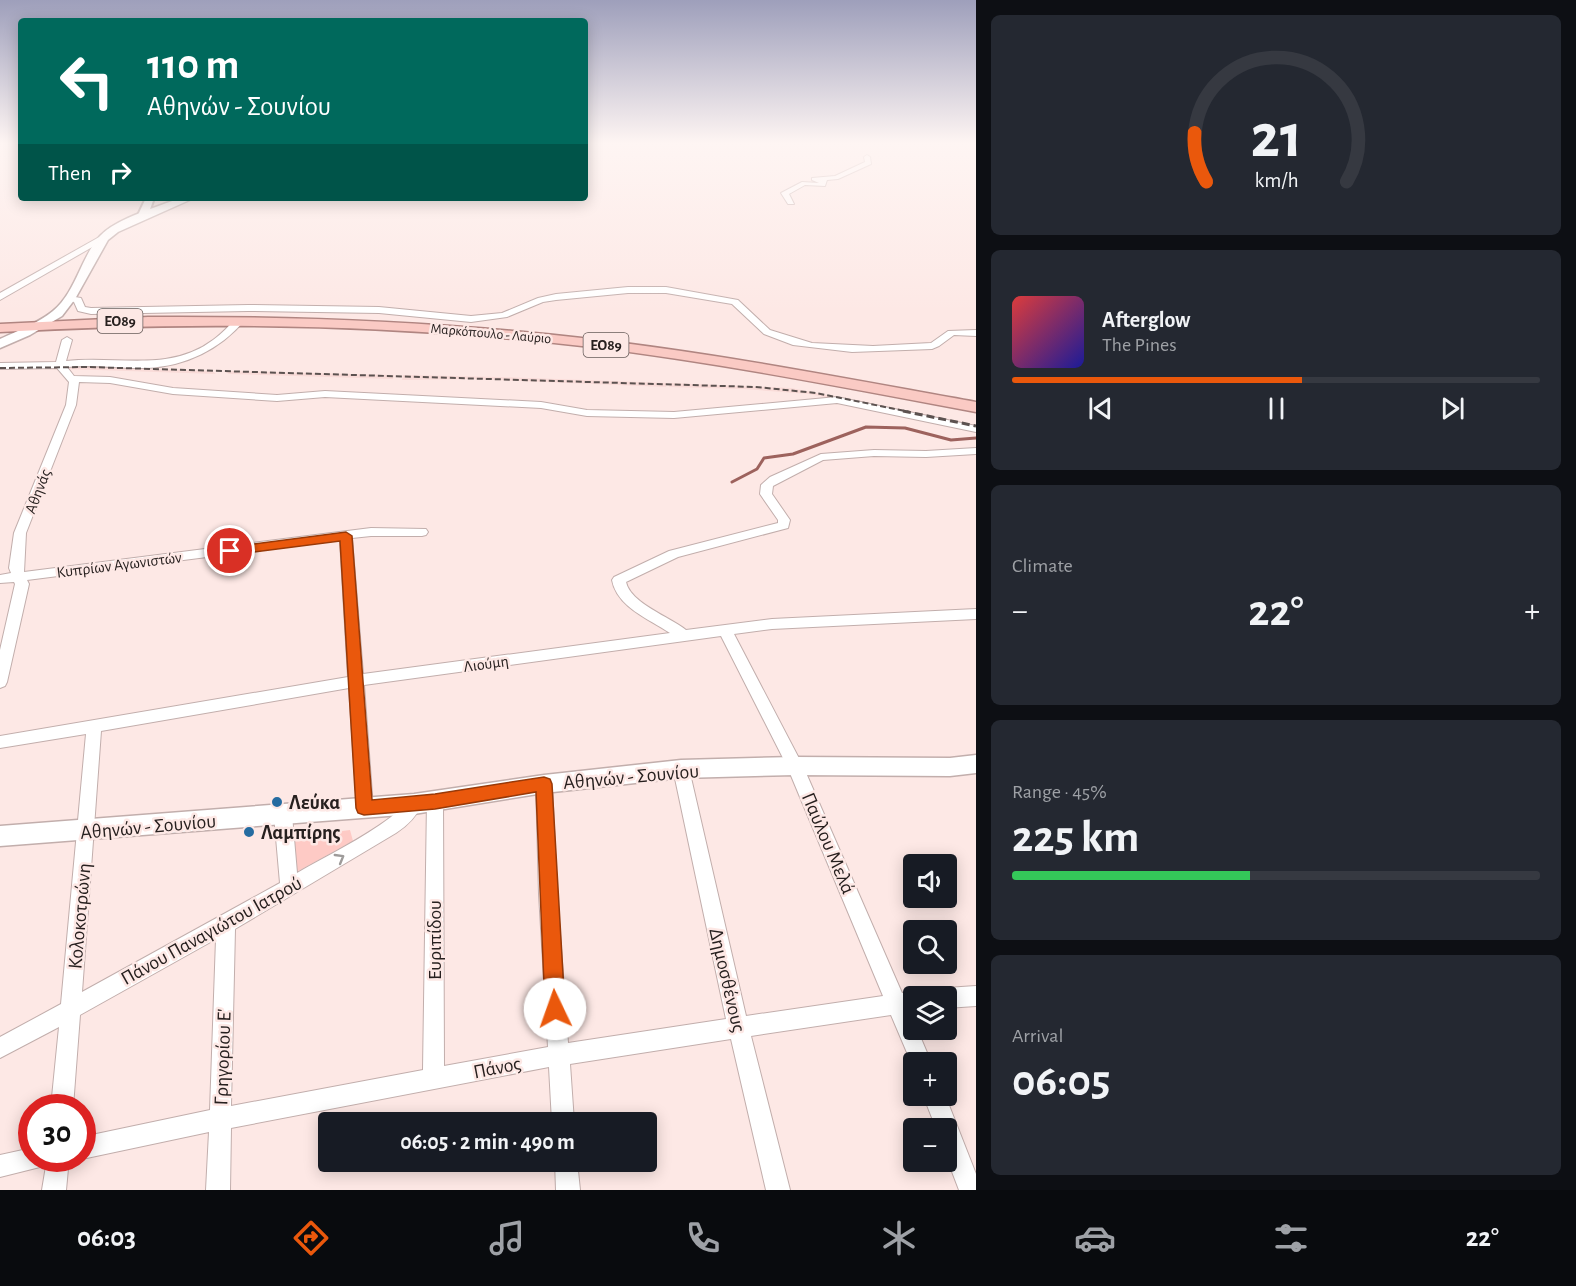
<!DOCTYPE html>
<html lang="en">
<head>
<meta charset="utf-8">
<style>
  body { margin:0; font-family:"Alegreya Sans",sans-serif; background:#242831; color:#f1f3f6; height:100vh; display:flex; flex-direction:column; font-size:22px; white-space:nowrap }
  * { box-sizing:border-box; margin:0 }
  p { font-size:20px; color:#9ea1a6 }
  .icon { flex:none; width:33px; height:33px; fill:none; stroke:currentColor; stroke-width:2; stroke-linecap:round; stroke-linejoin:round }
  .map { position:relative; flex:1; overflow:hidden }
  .details { display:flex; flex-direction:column; gap:15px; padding:15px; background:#0d0f14; width:600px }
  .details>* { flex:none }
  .banner { position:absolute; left:18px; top:18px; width:570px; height:183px; border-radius:6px; box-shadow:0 3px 15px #0003; background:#00695c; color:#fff; overflow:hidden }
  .controls { position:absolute; left:903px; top:854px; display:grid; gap:12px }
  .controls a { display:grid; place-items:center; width:54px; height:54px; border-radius:6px; background:#171b24; box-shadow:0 3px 15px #0003; font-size:30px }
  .speed { position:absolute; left:18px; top:1094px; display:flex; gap:12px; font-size:30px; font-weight:700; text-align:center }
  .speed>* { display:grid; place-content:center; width:78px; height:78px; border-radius:50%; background:#171b24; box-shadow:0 3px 15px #0003; line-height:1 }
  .speed .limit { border:9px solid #d22; background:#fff; color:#111 }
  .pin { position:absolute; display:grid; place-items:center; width:51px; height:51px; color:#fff; margin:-26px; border:3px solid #fff; border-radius:50%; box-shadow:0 2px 6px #0007 }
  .me { position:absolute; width:66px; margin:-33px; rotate:357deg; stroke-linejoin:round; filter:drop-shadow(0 0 4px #0008) }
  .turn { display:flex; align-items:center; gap:21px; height:126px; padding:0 30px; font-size:27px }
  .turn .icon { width:78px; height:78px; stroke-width:2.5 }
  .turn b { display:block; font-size:42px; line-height:51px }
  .then { display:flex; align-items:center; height:57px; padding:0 30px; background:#0003; gap:12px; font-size:22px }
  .big { font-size:45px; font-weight:700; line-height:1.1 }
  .details .widget { flex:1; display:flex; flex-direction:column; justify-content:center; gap:9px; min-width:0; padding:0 21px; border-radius:9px; background:#242831 }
  .details .dial { align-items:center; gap:0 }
  .dial svg { height:156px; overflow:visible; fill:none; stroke:#363941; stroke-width:7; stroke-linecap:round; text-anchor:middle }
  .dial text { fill:#f1f3f6; stroke:none }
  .song { display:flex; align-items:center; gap:18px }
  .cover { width:72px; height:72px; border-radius:9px; background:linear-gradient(135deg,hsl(0 70% 55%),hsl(240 70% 35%)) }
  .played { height:6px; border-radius:3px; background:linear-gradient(90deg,#ea580c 55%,#363941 55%) }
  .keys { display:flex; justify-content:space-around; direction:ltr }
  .heat { display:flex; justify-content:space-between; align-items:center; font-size:33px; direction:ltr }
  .charge { height:9px; border-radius:4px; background:linear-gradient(90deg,#34c759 45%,#363941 0) }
  .trip { position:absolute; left:318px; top:1112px; width:339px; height:60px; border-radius:6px; background:#171b24; box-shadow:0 3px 15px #0003; font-weight:700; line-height:60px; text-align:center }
  .tabs { display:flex; height:96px; justify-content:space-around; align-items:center; background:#090b0e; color:#9ea1a6 }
  .tabs .icon { width:42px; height:42px }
  .tabs .on { color:#ea580c }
  .tabs b { font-size:27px; color:#f1f3f6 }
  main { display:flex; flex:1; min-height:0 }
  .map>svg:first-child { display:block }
  .built { fill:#f9dbd8 }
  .green { fill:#fecac5 }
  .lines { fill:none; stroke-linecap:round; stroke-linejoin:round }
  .stream { stroke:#9d625d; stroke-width:3 }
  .minor-casing { stroke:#c2aeac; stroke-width:2 }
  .tertiary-casing { stroke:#c2aeac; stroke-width:4 }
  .secondary-casing { stroke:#c2aeac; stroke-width:3 }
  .trunk-casing { stroke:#b08581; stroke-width:3 }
  .minor { fill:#fff; fill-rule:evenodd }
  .tertiary { fill:#fff; fill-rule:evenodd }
  .secondary { fill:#fff; fill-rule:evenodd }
  .trunk { fill:#facac4; fill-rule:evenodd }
  .rail-far1 { stroke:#5c5250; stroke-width:2; stroke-dasharray:6 3; stroke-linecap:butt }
  .rail { stroke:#5c5250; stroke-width:3; stroke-dasharray:8 4; stroke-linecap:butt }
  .oneway { stroke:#9e9b9a }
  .route { fill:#ea580c; stroke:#983908; stroke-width:1.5 }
  .poi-dot { fill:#256ca1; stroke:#fde8e5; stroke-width:2 }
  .labels { text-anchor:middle; stroke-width:5; stroke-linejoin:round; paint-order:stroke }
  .far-street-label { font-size:14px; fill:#27201f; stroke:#fde8e5 }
  .shield { fill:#fde8e5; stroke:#675c5a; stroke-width:1.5 }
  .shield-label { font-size:15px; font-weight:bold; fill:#27201f }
  .street-label { font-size:16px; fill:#27201f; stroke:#fde8e5 }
  .near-street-label { font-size:20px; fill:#27201f; stroke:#fde8e5 }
  .near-poi-label { font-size:20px; font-weight:bold; fill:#27201f; stroke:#fde8e5; text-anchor:start }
</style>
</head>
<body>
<main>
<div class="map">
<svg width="976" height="1190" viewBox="0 0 976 1190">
  <rect width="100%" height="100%" fill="#fde8e5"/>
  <g class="built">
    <polygon points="68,366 212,371 216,374 68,369"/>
    <polygon points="224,371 394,375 393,379 229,374"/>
    <polygon points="403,375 498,377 667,383 666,387 471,379 402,380"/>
    <polygon points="671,383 791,388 925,414 976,425 976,427 809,394 744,389 669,387"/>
  </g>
  <polygon class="green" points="350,830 353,841 291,875 288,838"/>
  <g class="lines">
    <polyline class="stream" points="732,482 757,469 764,458 793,454 866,427 905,428 951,440 976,438"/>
    <defs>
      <g id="minor">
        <polygon points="867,155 870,157 871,164 838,179 827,180 825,186 805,185 789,194 794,204 788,204 781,193 802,182 819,183 812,180 812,178 835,176 865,162 864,157"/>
        <polygon points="101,236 108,238 0,300 0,293"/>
        <polygon points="628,287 666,287 738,300 770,330 812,343 873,346 931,343 948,331 976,330 976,336 954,335 939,346 932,349 852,352 793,345 764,334 732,304 666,293 628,293 556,300 543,302 507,317 471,322 379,313 248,311 91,314 78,311 74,302 65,299 69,296 81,298 85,307 91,308 248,305 379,307 471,316 502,313 538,298 556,294"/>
        <path d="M237,318l8,2c-26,30 -59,46 -98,48 -27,1 -53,-4 -80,-1l7,9 36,1 63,11 104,7 48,-4 216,11 46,8 87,2 163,-15 139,29v6l-139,-29 -163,15 -87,-2 -46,-8 -216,-11 -48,4 -104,-7 -63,-11 -31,-1 -3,23 -50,128 -2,39 347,-44 55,1 2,3 -2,3 -4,1h-51l-19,2 11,136 307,-41c-21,-14 -53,-26 -58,-53l2,-3 55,-26 109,-28v-3l-18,-26 1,-9 9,-8 51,-23 53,-4 52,1 50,-3v6l-50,3 -52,-1 -51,4 -50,26 -1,8 18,26 -2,8 -110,29 -52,25c4,21 44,35 60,48l86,-11 204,-10v10l-204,10 -38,5 69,132 99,227 12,-2 7,3 1,2h-8v15l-4,1 4,8v9h3l14,33h-17v7l-23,-54 -140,21 39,154h-24l-35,-151 -161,25 4,58h-22l-3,-55 -318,61 -1,62h-24l3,-58 -127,27 -3,-1h3v-21l128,-27 6,-171 -136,76 -7,92h-22l8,-80 -59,31v-21l61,-33 25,-270 -86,14v-12l348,-59 -8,-137 -313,40 2,4 -22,98 -2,4 -5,2v-38l15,-66 -1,-2 -14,1v-8l11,-2 -2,-5 5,-35 52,-128 3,-23 -12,-14 -57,1v-6l56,-1 6,-22 5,-3 5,3 -6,21c50,-6 103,12 147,-21 9,-6 16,-15 24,-22zM721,636l66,130 96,230 -137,20 -57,-247 -2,-5 -6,-2 -6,2 -2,5 53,250 -158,24 -11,-149 -5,-110 -2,-5 -6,-2 -6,2 -2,5 3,110 9,153 -104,19 -1,-265 -2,-5 -6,-2 -6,2 -2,5 -4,269 -192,36 4,-177 161,-96c12,-8 20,-16 26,-29l-2,-5c-14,-5 -19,11 -29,18 -29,22 -63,38 -94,56l-5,-58 -3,-5 -6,-2 -6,2 -3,5 6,68 -198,109 19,-261 248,-43 8,120 2,5 6,2 6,-2 2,-5 -9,-123z"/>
        <polygon points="976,986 976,1006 946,1008 946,996 937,996 939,991 946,988"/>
        <polygon points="923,1095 945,1095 976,1174 976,1190 959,1190 946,1156 946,1128 936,1128"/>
        <polygon points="32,1148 32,1158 69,1158 66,1190 42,1190 47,1160 44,1166 0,1177 0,1155"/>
        <polygon points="555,1161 577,1161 580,1190 556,1190"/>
      </g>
      <polygon id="tertiary" points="146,198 154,198 148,215 143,218 138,215"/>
      <g id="secondary">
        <path d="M180,198h14l-76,34 -10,8 -33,59 -13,17 -32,19 -30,13v-9c17,-8 39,-16 53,-28 23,-19 28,-54 47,-75 17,-18 58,-29 80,-38z"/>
        <polygon points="976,755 976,773 950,776 795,775 681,778 544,793 414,814 0,846 0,826 414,794 544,775 681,760 795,757 950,758"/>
      </g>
      <path id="trunk" d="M148,317c148,-1 296,5 443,22 130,15 257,40 385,63v10c-128,-24 -255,-49 -385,-65 -196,-23 -393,-26 -591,-15v-8z"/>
    </defs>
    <use href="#minor" class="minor-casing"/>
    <use href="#tertiary" class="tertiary-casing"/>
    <use href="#secondary" class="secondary-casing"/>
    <use href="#trunk" class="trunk-casing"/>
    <use href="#minor" class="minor"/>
    <use href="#tertiary" class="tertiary"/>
    <use href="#secondary" class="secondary"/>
    <use href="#trunk" class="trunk"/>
    <polyline class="rail-far1" points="0,368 87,367 756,387 816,393 910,412"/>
    <polyline class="rail" points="903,411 976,426"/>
  </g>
  <defs><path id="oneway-chevron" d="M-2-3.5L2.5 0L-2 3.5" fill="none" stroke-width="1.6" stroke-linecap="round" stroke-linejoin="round" transform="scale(1.5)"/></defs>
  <use class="oneway" href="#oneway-chevron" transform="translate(340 858) rotate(-30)"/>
  <linearGradient id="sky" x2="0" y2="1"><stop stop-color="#9e9fbb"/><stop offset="0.46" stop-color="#fef5f3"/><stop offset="1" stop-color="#fef5f3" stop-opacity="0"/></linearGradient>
  <rect width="976" height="311" fill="url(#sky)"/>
  <polygon class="route" points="346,532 352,536 372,800 435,794 544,777 550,779 552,784 565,1009 562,1017 555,1020 548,1017 545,1009 536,792 435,809 364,815 358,813 356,808 340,541 230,555 223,551 230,547"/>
  <g class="poi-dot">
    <circle cx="277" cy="802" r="6"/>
    <circle cx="249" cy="832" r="6"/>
  </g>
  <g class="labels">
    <g class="far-street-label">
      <text transform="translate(491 333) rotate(5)" y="5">Μαρκόπουλο - Λαύριο</text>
    </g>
    <g class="shield">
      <rect x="97.5" y="309" width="45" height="24" rx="4.5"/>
      <rect x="583.5" y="333" width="45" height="24" rx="4.5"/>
    </g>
    <g class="shield-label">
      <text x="120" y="326">ΕΟ89</text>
      <text x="606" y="350">ΕΟ89</text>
    </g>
    <g class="street-label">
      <text transform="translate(37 491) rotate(-69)" y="6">Αθηνάς</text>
      <text transform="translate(119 564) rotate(-7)" y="6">Κυπρίων Αγωνιστών</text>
      <text transform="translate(486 663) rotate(-8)" y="6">Λιούμη</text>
    </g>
    <g class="near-street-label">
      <text transform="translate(631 776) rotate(-5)" y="7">Αθηνών - Σουνίου</text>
      <text transform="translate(148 826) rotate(-5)" y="7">Αθηνών - Σουνίου</text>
      <text transform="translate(829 843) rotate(67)" y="7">Παύλου Μελά</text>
      <text transform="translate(79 916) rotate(-85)" y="7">Κολοκοτρώνη</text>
      <text transform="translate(211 930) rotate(-29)" y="7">Πάνου Παναγιώτου Ιατρού</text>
      <text transform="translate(434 940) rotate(-90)" y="7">Ευριπίδου</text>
      <text transform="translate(728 980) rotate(77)" y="7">Δημοσθένους</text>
      <text transform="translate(222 1057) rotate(-88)" y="7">Γρηγορίου Ε'</text>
      <text transform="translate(497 1067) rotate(-11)" y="7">Πάνος</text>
    </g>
    <g class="near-poi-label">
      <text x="289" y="809">Λεύκα</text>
      <text x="261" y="839">Λαμπίρης</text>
    </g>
  </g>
</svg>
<div class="controls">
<a><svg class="icon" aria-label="sound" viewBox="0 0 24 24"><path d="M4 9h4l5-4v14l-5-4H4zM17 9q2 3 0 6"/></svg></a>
<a><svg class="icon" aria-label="search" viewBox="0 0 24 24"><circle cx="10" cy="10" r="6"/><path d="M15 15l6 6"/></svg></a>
<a><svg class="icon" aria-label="layers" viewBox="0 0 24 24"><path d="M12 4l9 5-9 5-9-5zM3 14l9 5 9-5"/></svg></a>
<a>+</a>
<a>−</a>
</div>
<div class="speed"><div class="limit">30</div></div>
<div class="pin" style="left:230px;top:551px;background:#d93025"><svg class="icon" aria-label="arrive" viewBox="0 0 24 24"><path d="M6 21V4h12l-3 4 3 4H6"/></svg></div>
<svg class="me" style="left:555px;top:1009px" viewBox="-20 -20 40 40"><circle r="19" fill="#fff"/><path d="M0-13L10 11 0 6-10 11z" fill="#ea580c"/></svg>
<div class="trip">06:05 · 2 min · 490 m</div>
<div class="banner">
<div class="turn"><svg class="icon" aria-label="left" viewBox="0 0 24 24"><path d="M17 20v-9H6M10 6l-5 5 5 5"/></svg><div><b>110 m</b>Αθηνών - Σουνίου</div></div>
<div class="then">Then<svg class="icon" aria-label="right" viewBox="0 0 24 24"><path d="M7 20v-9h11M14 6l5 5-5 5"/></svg></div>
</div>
</div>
<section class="details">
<div class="widget dial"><svg viewBox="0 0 100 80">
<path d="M14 69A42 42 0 1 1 86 69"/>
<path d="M14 69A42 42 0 0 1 8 44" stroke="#ea580c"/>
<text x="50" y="56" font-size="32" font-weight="700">21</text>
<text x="50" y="72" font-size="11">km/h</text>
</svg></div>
<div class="widget">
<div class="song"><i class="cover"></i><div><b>Afterglow</b><p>The Pines</p></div></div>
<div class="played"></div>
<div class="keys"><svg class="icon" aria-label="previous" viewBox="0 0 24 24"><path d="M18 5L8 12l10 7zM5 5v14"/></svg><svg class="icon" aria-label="pause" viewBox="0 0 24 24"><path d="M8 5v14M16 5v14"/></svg><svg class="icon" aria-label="next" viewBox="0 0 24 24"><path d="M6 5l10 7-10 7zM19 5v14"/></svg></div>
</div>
<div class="widget"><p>Climate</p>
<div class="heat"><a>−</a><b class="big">22°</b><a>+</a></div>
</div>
<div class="widget"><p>Range · 45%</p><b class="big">225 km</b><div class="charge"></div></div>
<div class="widget"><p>Arrival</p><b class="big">06:05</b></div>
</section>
</main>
<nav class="tabs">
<b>06:03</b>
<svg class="icon on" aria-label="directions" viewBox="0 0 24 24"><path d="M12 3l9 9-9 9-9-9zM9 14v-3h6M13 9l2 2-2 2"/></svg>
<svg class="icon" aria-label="music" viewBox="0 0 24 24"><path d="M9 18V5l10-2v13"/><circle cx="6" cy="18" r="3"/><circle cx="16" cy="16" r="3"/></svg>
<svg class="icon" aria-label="phone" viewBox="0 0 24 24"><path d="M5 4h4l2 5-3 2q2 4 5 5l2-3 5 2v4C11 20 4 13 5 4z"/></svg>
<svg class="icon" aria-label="climate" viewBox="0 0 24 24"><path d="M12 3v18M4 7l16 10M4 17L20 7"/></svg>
<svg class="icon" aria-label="car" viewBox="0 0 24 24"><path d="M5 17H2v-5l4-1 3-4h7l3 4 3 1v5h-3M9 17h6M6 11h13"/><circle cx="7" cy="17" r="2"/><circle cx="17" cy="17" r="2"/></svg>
<svg class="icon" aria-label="filters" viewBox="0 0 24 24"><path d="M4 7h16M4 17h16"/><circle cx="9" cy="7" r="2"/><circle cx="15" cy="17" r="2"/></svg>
<b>22°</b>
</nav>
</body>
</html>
